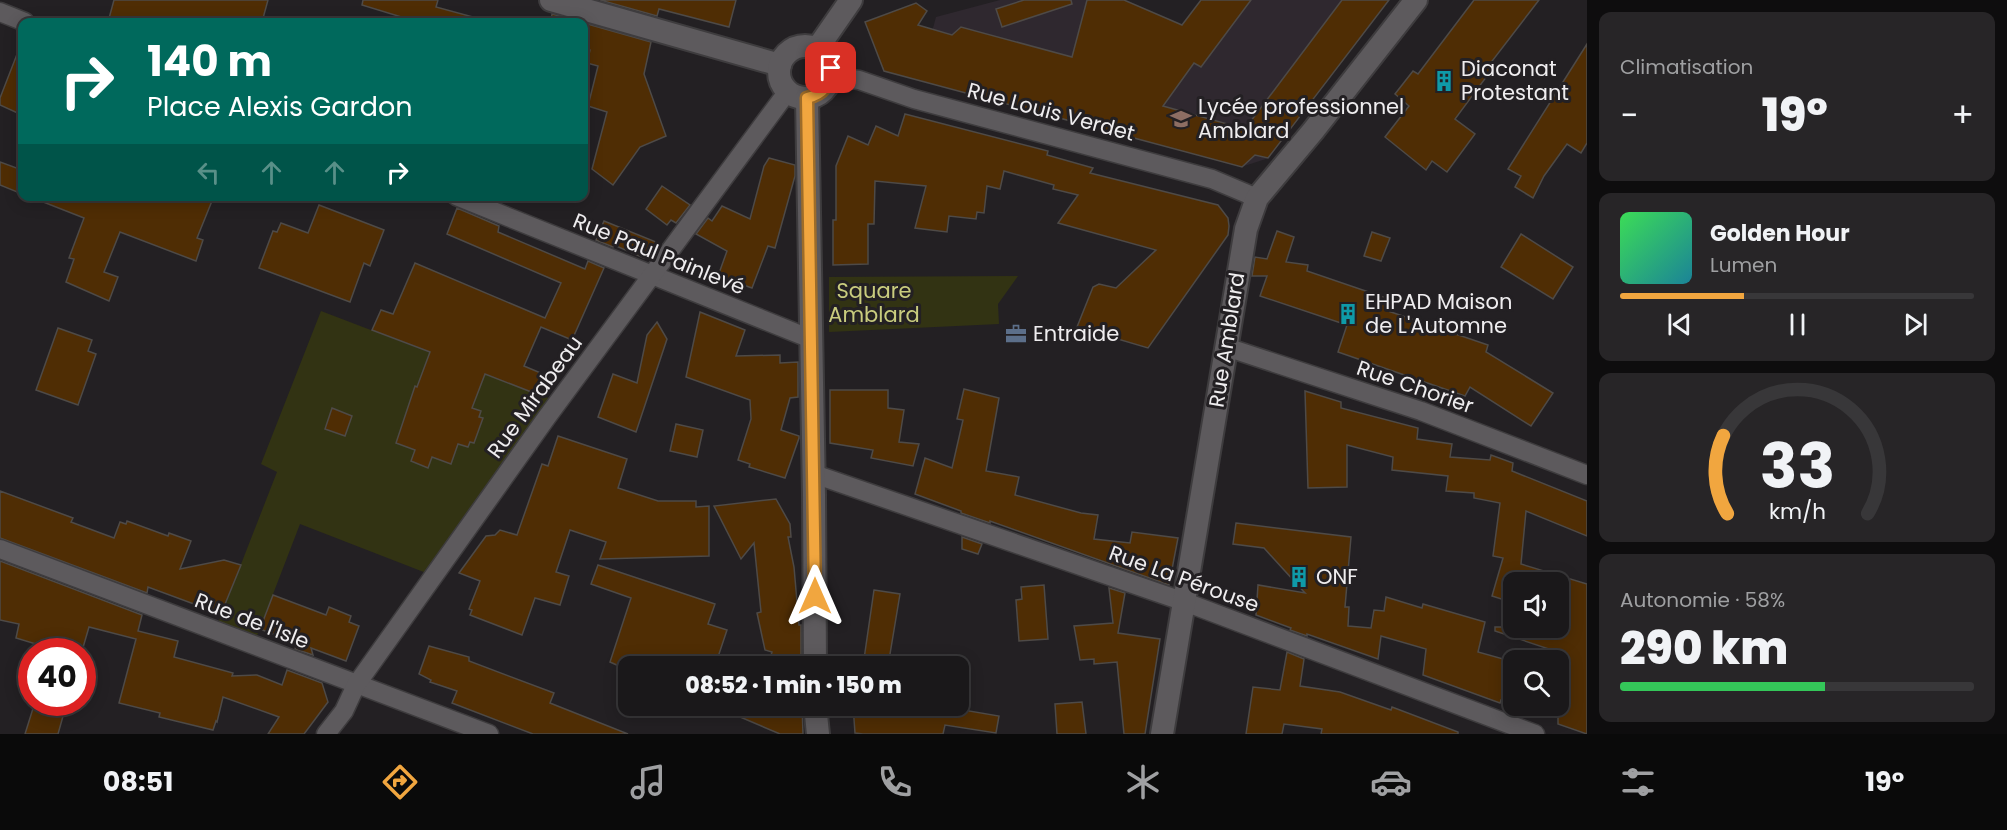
<!DOCTYPE html>
<html lang="fr">
<head>
<meta charset="utf-8">
<style>
  body { margin:0; font-family:Poppins,sans-serif; background:#272527; color:#f1f3f6; height:100vh; display:flex; flex-direction:column; font-size:22px; white-space:nowrap }
  * { box-sizing:border-box; margin:0 }
  p { font-size:20px; color:#9fa0a2 }
  .icon { flex:none; width:33px; height:33px; fill:none; stroke:currentColor; stroke-width:2; stroke-linecap:round; stroke-linejoin:round }
  .map { position:relative; flex:1; overflow:hidden }
  .side { display:flex; flex-direction:column; gap:12px; padding:12px; background:#0e0d0e; width:420px }
  .side>* { flex:none }
  .banner { position:absolute; left:18px; top:18px; width:570px; height:183px; border-radius:12px; box-shadow:0 3px 15px #0003,0 0 0 2px #383739; background:#00695c; color:#fff; overflow:hidden }
  .controls { position:absolute; left:1503px; top:572px; display:grid; gap:12px }
  .controls a { display:grid; place-items:center; width:66px; height:66px; border-radius:12px; background:#1a181a; box-shadow:0 3px 15px #0003,0 0 0 2px #383739; font-size:30px }
  .speed { position:absolute; left:18px; top:638px; display:flex; gap:12px; font-size:30px; font-weight:700; text-align:center }
  .speed>* { display:grid; place-content:center; width:78px; height:78px; border-radius:50%; background:#1a181a; box-shadow:0 3px 15px #0003,0 0 0 2px #383739; line-height:1 }
  .speed .limit { border:9px solid #d22; background:#fff; color:#111 }
  .pin { position:absolute; display:grid; place-items:center; width:51px; height:51px; color:#fff; margin:-26px; border-radius:12px; box-shadow:0 3px 9px #0006 }
  .me { position:absolute; width:66px; margin:-33px; rotate:0deg; stroke-linejoin:round; filter:drop-shadow(0 0 4px #0008) }
  .turn { display:flex; align-items:center; gap:21px; height:126px; padding:0 30px; font-size:27px }
  .turn .icon { width:78px; height:78px; stroke-width:2.5 }
  .turn b { display:block; font-size:42px; line-height:51px }
  .lanes { display:flex; align-items:center; height:57px; padding:0 30px; background:#0003; justify-content:center; gap:30px; direction:ltr }
  .lanes .off { opacity:.35 }
  .big { font-size:45px; font-weight:800; line-height:1.1 }
  .side .tile { flex:1; display:flex; flex-direction:column; justify-content:center; gap:9px; min-width:0; padding:0 21px; border-radius:12px; background:#272527 }
  .side .dial { align-items:center; gap:0 }
  .dial svg { height:156px; overflow:visible; fill:none; stroke:#383739; stroke-width:7; stroke-linecap:round; text-anchor:middle }
  .dial text { fill:#f1f3f6; stroke:none }
  .song { display:flex; align-items:center; gap:18px }
  .cover { width:72px; height:72px; border-radius:9px; background:linear-gradient(135deg,hsl(130 70% 55%),hsl(190 70% 35%)) }
  .played { height:6px; border-radius:3px; background:linear-gradient(90deg,#f1a63f 35%,#383739 35%) }
  .keys { display:flex; justify-content:space-around; direction:ltr }
  .heat { display:flex; justify-content:space-between; align-items:center; font-size:33px; direction:ltr }
  .charge { height:9px; border-radius:4px; background:linear-gradient(90deg,#34c759 58%,#383739 0) }
  .trip { position:absolute; left:618px; top:656px; width:351px; height:60px; border-radius:12px; background:#1a181a; box-shadow:0 3px 15px #0003,0 0 0 2px #383739; font-weight:800; line-height:60px; text-align:center }
  .dock { display:flex; height:96px; justify-content:space-around; align-items:center; background:#0a0a0a; color:#9fa0a2 }
  .dock .icon { width:42px; height:42px }
  .dock .on { color:#f1a63f }
  .dock b { font-size:27px; color:#f1f3f6 }
  main { display:flex; flex:1; min-height:0 }
  .map>svg:first-child { display:block }
  .built { fill:#2f282f }
  .green { fill:#323313 }
  .building { fill:#4f2d04; stroke:#4e4a47; stroke-width:1.5 }
  .lines { fill:none; stroke-linecap:round; stroke-linejoin:round }
  .minor-casing { stroke:#3e3c3e; stroke-width:21 }
  .tertiary-casing { stroke:#3e3c3e; stroke-width:26 }
  .minor { stroke:#5d5a5d; stroke-width:18 }
  .tertiary { stroke:#5d5a5d; stroke-width:22 }
  .route-casing { stroke:#9d6c29; stroke-width:15 }
  .route { stroke:#f1a63f; stroke-width:10 }
  .labels { text-anchor:middle; stroke-width:6; stroke-linejoin:round; paint-order:stroke }
  .poi-label { font-size:21px; fill:#efedef; stroke:#232023; text-anchor:start }
  .street-label { font-size:21px; fill:#efedef; stroke:#232023 }
  .park-label { font-size:21px; fill:#c9cc7e; stroke:#232023 }
</style>
</head>
<body>
<main>
<div class="map">
<svg width="1587" height="734" viewBox="0 0 1587 734">
  <rect width="100%" height="100%" fill="#232023"/>
  <polygon class="built" points="1000,0 1123,0 1182,25 1201,0 1389,0 1269,158 1241,167 919,80 936,17"/>
  <g class="green">
    <polygon points="1018,276 998,304 999,324 829,332 829,277"/>
    <polygon points="321,311 559,402 434,576 300,524 253,646 215,631 277,472 261,464"/>
  </g>
  <g class="building">
    <polygon points="114,0 268,0 262,22 108,22"/>
    <polygon points="363,0 438,0 436,7 473,17 472,22 407,22 408,19 362,5"/>
    <polygon points="600,0 736,0 729,27 659,9 657,16"/>
    <polygon points="1024,0 1071,0 1072,4 1002,27 996,9"/>
    <polygon points="1087,0 1124,0 1182,25 1201,0 1251,0 1201,67 1194,63 1163,106 1245,129 1342,0 1389,0 1268,158 1255,155 1242,167 884,71 865,22 916,3 927,11 918,25 952,35 961,27 1072,57"/>
    <polygon points="1474,0 1539,0 1489,65 1493,68 1455,119 1475,134 1447,172 1432,161 1426,170 1385,137 1409,106 1395,94 1413,71 1418,74"/>
    <polygon points="552,14 581,22 551,22"/>
    <polygon points="584,23 651,42 644,74 666,136 640,147 613,185 592,169 607,112 588,106 598,66 587,63 590,50 584,48"/>
    <polygon points="21,44 22,44 22,115 0,105 0,98"/>
    <polygon points="1587,44 1587,143 1581,153 1567,144 1544,176 1533,198 1515,187 1521,176 1508,169"/>
    <polygon points="905,114 1048,151 1047,155 1093,168 1090,173 1218,205 1228,218 1229,226 1228,235 1148,348 1077,327 1093,287 1099,284 1116,288 1156,250 1058,223 1078,195 1053,189 1054,185 1004,171 1000,189 987,186 984,213 977,212 976,219 949,216 947,232 915,228 926,186 875,181 874,224 868,224 868,264 833,265 833,220 836,220 836,166 848,136 868,145 876,126 898,136"/>
    <polygon points="769,158 795,165 795,176 775,248 768,246 752,288 718,276 727,251 696,234 708,218 712,221 722,206 750,219 764,166"/>
    <polygon points="0,162 22,170 22,194 0,185"/>
    <polygon points="662,186 690,205 676,223 671,220 667,225 646,209"/>
    <polygon points="33,196 214,196 197,238 203,240 196,261 120,232 104,272 118,277 109,301 66,282 74,259 69,258 84,218 33,198"/>
    <polygon points="319,205 384,230 370,266 364,263 350,302 259,268 273,231 277,232 281,223 308,233"/>
    <polygon points="457,208 499,226 498,232 585,269 588,261 604,268 572,340 541,327 524,366 548,376 534,393 485,374 472,408 481,411 479,417 483,418 474,443 470,442 468,447 458,444 451,464 432,457 428,468 411,461 415,450 396,443 415,386 417,387 430,352 372,330 381,310 393,314 415,263 545,318 561,283 447,234"/>
    <polygon points="604,221 656,242 644,258 614,245 613,247 596,240"/>
    <polygon points="1277,231 1294,237 1286,262 1308,265 1307,271 1392,300 1388,311 1488,345 1486,352 1553,393 1531,426 1470,387 1465,396 1338,352 1347,325 1260,296 1267,276 1252,276 1255,257 1267,259"/>
    <polygon points="1372,232 1390,238 1381,261 1364,256"/>
    <polygon points="1521,234 1573,267 1553,299 1501,267"/>
    <polygon points="700,312 745,330 736,356 780,355 780,363 798,362 798,397 790,398 781,430 799,436 799,438 785,478 749,467 750,464 738,460 751,419 750,400 686,377"/>
    <polygon points="657,322 667,339 636,432 598,417 613,374 637,383 647,335"/>
    <polygon points="58,328 92,340 88,351 96,354 78,405 36,390"/>
    <polygon points="964,389 999,398 986,471 1019,477 1015,495 1081,513 1098,515 1094,539 1130,543 1132,532 1178,538 1169,585 990,521 990,523 961,513 961,511 915,494 925,458 952,468 963,420 957,419"/>
    <polygon points="830,390 888,390 888,408 904,410 899,442 919,444 913,466 871,458 873,450 830,443"/>
    <polygon points="1305,391 1341,402 1341,408 1418,428 1417,439 1452,444 1450,457 1490,460 1491,455 1513,463 1512,471 1587,501 1587,536 1526,511 1521,564 1587,584 1587,734 1558,724 1558,652 1495,631 1495,627 1558,627 1558,582 1514,582 1514,603 1492,596 1503,558 1493,556 1500,503 1474,498 1474,493 1446,491 1448,476 1392,470 1393,457 1347,445 1347,487 1308,488"/>
    <polygon points="332,408 352,416 345,436 325,429"/>
    <polygon points="676,424 703,430 697,457 670,451"/>
    <polygon points="558,436 627,459 618,488 658,501 696,501 696,507 709,506 709,556 600,559 606,542 570,530 556,572 569,576 560,605 535,598 522,635 470,615 472,610 469,609 480,581 459,573 486,536 495,535 500,530 517,535 542,464 548,466"/>
    <polygon points="0,491 73,518 71,522 114,538 120,522 126,524 127,521 168,536 169,533 191,541 180,569 224,560 241,565 221,614 148,587 147,593 0,538"/>
    <polygon points="776,499 790,524 791,537 788,537 794,567 799,625 801,625 801,666 768,666 772,652 765,650 757,613 761,612 754,543 741,559 714,506"/>
    <polygon points="1236,523 1351,537 1345,607 1349,607 1348,626 1371,628 1374,610 1384,611 1386,597 1422,608 1423,604 1485,622 1478,652 1514,662 1514,704 1501,700 1500,703 1423,675 1426,649 1381,636 1378,659 1307,634 1307,636 1290,630 1291,628 1256,615 1258,585 1305,593 1264,548 1233,544"/>
    <polygon points="962,537 982,544 978,554 962,549"/>
    <polygon points="0,561 142,615 138,631 178,641 174,657 233,673 232,676 257,675 282,685 287,670 322,683 328,702 304,734 268,734 279,717 223,697 217,722 216,721 213,730 159,717 160,713 119,703 136,639 89,627 82,651 59,651 16,638 19,624 0,620"/>
    <polygon points="598,565 715,604 708,624 727,630 715,666 669,666 638,655 634,666 628,666 628,670 610,662 631,598 591,584"/>
    <polygon points="1044,585 1048,639 1019,641 1016,600 1022,599 1021,587"/>
    <polygon points="1109,588 1125,593 1118,633 1160,639 1145,734 1124,734 1117,662 1094,664 1094,659 1080,660 1074,626 1113,623"/>
    <polygon points="874,590 900,594 888,666 863,666"/>
    <polygon points="273,595 326,615 329,607 351,616 349,622 359,626 346,661 311,648 313,655 295,649 297,643 260,629"/>
    <polygon points="429,646 469,657 469,661 554,693 550,703 628,734 533,734 452,703 457,691 430,682 431,680 419,674"/>
    <polygon points="1287,652 1304,659 1300,686 1340,692 1391,710 1392,707 1458,732 1458,734 1321,734 1322,729 1284,724 1282,734 1246,734 1253,687 1280,690"/>
    <polygon points="35,702 67,702 58,734 25,734"/>
    <polygon points="1082,702 1086,734 1057,734 1055,704"/>
    <polygon points="712,705 802,705 803,734 780,734"/>
    <polygon points="853,705 964,705 963,710 999,716 996,733 945,725 943,734 863,734 855,733"/>
  </g>
  <g class="lines">
    <defs>
      <g id="minor">
        <polyline points="0,12 25,22"/>
        <polyline points="831,76 859,80 914,99 1212,179 1257,198"/>
        <polyline points="456,196 811,339"/>
        <polyline points="1226,347 1421,411 1587,475"/>
        <polyline points="814,474 1185,602 1535,734"/>
        <polyline points="0,549 489,734"/>
        <polyline points="326,734 344,711 356,685 547,417 788,91"/>
      </g>
      <g id="tertiary">
        <polyline points="551,0 780,65"/>
        <circle cx="805" cy="72" r="26"/>
        <polyline points="817,49 851,0"/>
        <polyline points="807,98 814,495 815,666"/>
        <polyline points="815,705 818,734"/>
        <polyline points="1162,734 1246,229 1257,198 1313,131 1416,0"/>
      </g>
    </defs>
    <use href="#minor" class="minor-casing"/>
    <use href="#tertiary" class="tertiary-casing"/>
    <use href="#minor" class="minor"/>
    <use href="#tertiary" class="tertiary"/>
  </g>
  <g class="lines">
    <defs>
      <path id="route" d="M815,596l-8,-498c16,-4 24,-13 24,-30"/>
    </defs>
    <use href="#route" class="route-casing"/>
    <use href="#route" class="route"/>
  </g>
  <defs>
    <symbol id="building-bare" viewBox="-9 -9 18 18"><path d="M-4-6H4V6H1V3H-1V6H-4ZM-2.5-4.3h1.7v1.8h-1.7ZM.8-4.3h1.7v1.8H.8ZM-2.5-1h1.7V.8h-1.7ZM.8-1h1.7V.8H.8Z" fill="#0f9aa8" stroke="#232023" stroke-width="2.5" paint-order="stroke"/></symbol>
    <symbol id="school-bare" viewBox="-9 -9 18 18"><path d="M0-5L7-2L0 1L-7-2ZM-4 1L0 2.5L4 1V4Q0 6-4 4Z" fill="#8d6e63" stroke="#232023" stroke-width="2.5" paint-order="stroke"/></symbol>
    <symbol id="office-bare" viewBox="-9 -9 18 18"><path d="M-6-3h4V-5.5h4V-3h4V5H-6ZM-1-4.5V-3h2v-1.5ZM-6 0V1H6V0Z" fill="#5c6f8a" stroke="#232023" stroke-width="2.5" paint-order="stroke"/></symbol>
  </defs>
  <g fill-rule="evenodd">
    <use href="#building-bare" x="1429" y="66" width="30" height="30"/>
    <use href="#school-bare" x="1166" y="104" width="30" height="30"/>
    <use href="#building-bare" x="1333" y="299" width="30" height="30"/>
    <use href="#office-bare" x="1001" y="319" width="30" height="30"/>
    <use href="#building-bare" x="1284" y="562" width="30" height="30"/>
  </g>
  <g class="labels">
    <g class="poi-label">
      <text x="1461" y="76">Diaconat<tspan x="1461" dy="24">Protestant</tspan></text>
      <text x="1198" y="114">Lycée professionnel<tspan x="1198" dy="24">Amblard</tspan></text>
      <text x="1365" y="309">EHPAD Maison<tspan x="1365" dy="24">de L'Automne</tspan></text>
      <text x="1033" y="341">Entraide</text>
      <text x="1316" y="584">ONF</text>
    </g>
    <g class="street-label">
      <text transform="translate(1051 112) rotate(15)" y="7">Rue Louis Verdet</text>
      <text transform="translate(659 254) rotate(22)" y="7">Rue Paul Painlevé</text>
      <text transform="translate(1227 340) rotate(-81)" y="7">Rue Amblard</text>
      <text transform="translate(1415 387) rotate(19)" y="7">Rue Chorier</text>
      <text transform="translate(535 397) rotate(-54)" y="7">Rue Mirabeau</text>
      <text transform="translate(1184 579) rotate(20)" y="7">Rue La Pérouse</text>
      <text transform="translate(252 621) rotate(21)" y="7">Rue de l'Isle</text>
    </g>
    <g class="park-label">
      <text x="874" y="298">Square<tspan x="874" dy="24">Amblard</tspan></text>
    </g>
  </g>
</svg>
<div class="controls">
<a><svg class="icon" aria-label="sound" viewBox="0 0 24 24"><path d="M4 9h4l5-4v14l-5-4H4zM17 9q2 3 0 6"/></svg></a>
<a><svg class="icon" aria-label="search" viewBox="0 0 24 24"><circle cx="10" cy="10" r="6"/><path d="M15 15l6 6"/></svg></a>
</div>
<div class="speed"><div class="limit">40</div></div>
<div class="pin" style="left:831px;top:68px;background:#d93025"><svg class="icon" aria-label="arrive" viewBox="0 0 24 24"><path d="M6 21V4h12l-3 4 3 4H6"/></svg></div>
<svg class="me" style="left:815px;top:596px" viewBox="-20 -20 40 40"><path d="M0-17L14 15 0 8-14 15z" fill="#f1a63f" stroke="#fff" stroke-width="4"/></svg>
<div class="trip">08:52 · 1 min · 150 m</div>
<div class="banner">
<div class="turn"><svg class="icon" aria-label="right" viewBox="0 0 24 24"><path d="M7 20v-9h11M14 6l5 5-5 5"/></svg><div><b>140 m</b>Place Alexis Gardon</div></div>
<div class="lanes"><svg class="icon off" aria-label="left" viewBox="0 0 24 24"><path d="M17 20v-9H6M10 6l-5 5 5 5"/></svg><svg class="icon off" aria-label="ahead" viewBox="0 0 24 24"><path d="M12 20V5M6 11l6-6 6 6"/></svg><svg class="icon off" aria-label="ahead" viewBox="0 0 24 24"><path d="M12 20V5M6 11l6-6 6 6"/></svg><svg class="icon" aria-label="right" viewBox="0 0 24 24"><path d="M7 20v-9h11M14 6l5 5-5 5"/></svg></div>
</div>
</div>
<section class="side">
<div class="tile"><p>Climatisation</p>
<div class="heat"><a>−</a><b class="big">19°</b><a>+</a></div>
</div>
<div class="tile">
<div class="song"><i class="cover"></i><div><b>Golden Hour</b><p>Lumen</p></div></div>
<div class="played"></div>
<div class="keys"><svg class="icon" aria-label="previous" viewBox="0 0 24 24"><path d="M18 5L8 12l10 7zM5 5v14"/></svg><svg class="icon" aria-label="pause" viewBox="0 0 24 24"><path d="M8 5v14M16 5v14"/></svg><svg class="icon" aria-label="next" viewBox="0 0 24 24"><path d="M6 5l10 7-10 7zM19 5v14"/></svg></div>
</div>
<div class="tile dial"><svg viewBox="0 0 100 80">
<path d="M14 69A42 42 0 1 1 86 69"/>
<path d="M14 69A42 42 0 0 1 12 29" stroke="#f1a63f"/>
<text x="50" y="56" font-size="32" font-weight="700">33</text>
<text x="50" y="72" font-size="11">km/h</text>
</svg></div>
<div class="tile"><p>Autonomie · 58%</p><b class="big">290 km</b><div class="charge"></div></div>
</section>
</main>
<nav class="dock">
<b>08:51</b>
<svg class="icon on" aria-label="directions" viewBox="0 0 24 24"><path d="M12 3l9 9-9 9-9-9zM9 14v-3h6M13 9l2 2-2 2"/></svg>
<svg class="icon" aria-label="music" viewBox="0 0 24 24"><path d="M9 18V5l10-2v13"/><circle cx="6" cy="18" r="3"/><circle cx="16" cy="16" r="3"/></svg>
<svg class="icon" aria-label="phone" viewBox="0 0 24 24"><path d="M5 4h4l2 5-3 2q2 4 5 5l2-3 5 2v4C11 20 4 13 5 4z"/></svg>
<svg class="icon" aria-label="climate" viewBox="0 0 24 24"><path d="M12 3v18M4 7l16 10M4 17L20 7"/></svg>
<svg class="icon" aria-label="car" viewBox="0 0 24 24"><path d="M5 17H2v-5l4-1 3-4h7l3 4 3 1v5h-3M9 17h6M6 11h13"/><circle cx="7" cy="17" r="2"/><circle cx="17" cy="17" r="2"/></svg>
<svg class="icon" aria-label="filters" viewBox="0 0 24 24"><path d="M4 7h16M4 17h16"/><circle cx="9" cy="7" r="2"/><circle cx="15" cy="17" r="2"/></svg>
<b>19°</b>
</nav>
</body>
</html>
